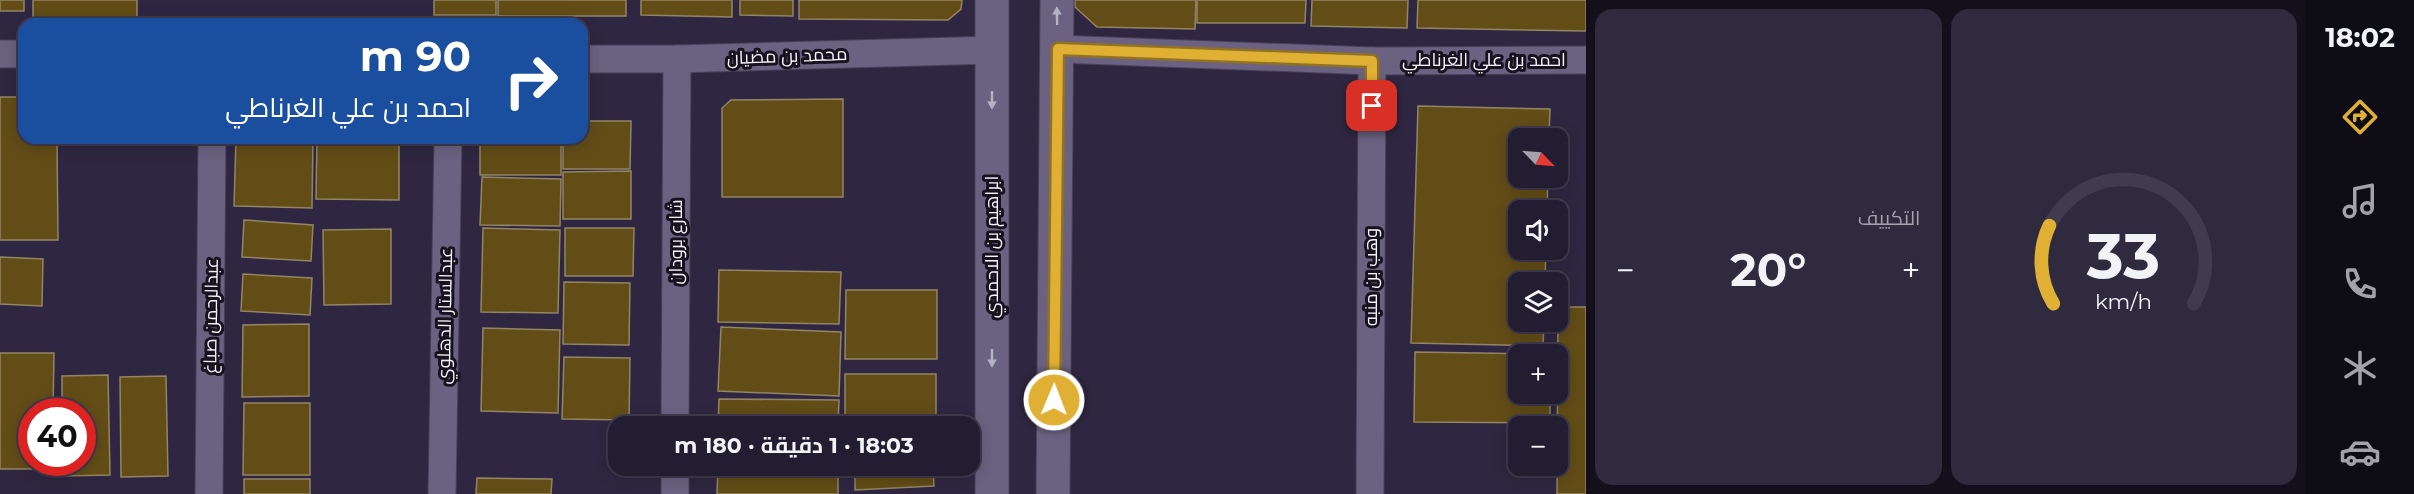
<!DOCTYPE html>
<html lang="ar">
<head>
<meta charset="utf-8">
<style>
  body { margin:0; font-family:Montserrat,Cairo,sans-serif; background:#2f2a3d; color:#f1f3f6; direction:rtl; height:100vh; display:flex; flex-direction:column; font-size:22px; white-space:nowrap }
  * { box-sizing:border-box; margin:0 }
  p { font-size:20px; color:#a3a2ab }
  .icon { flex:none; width:33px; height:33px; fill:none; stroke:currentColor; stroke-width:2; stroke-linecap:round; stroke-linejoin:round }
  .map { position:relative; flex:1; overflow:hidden; direction:ltr }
  .details { display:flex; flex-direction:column; gap:9px; padding:9px; background:#13101b; width:720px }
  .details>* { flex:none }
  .banner { position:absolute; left:18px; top:18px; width:570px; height:126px; border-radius:18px; box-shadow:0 3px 15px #0003,0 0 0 2px #403b4d; direction:rtl; background:#1a4fa0; color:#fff; overflow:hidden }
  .needle { width:39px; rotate:115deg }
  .fabs { position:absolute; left:1508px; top:128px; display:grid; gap:12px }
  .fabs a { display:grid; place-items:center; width:60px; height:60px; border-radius:12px; background:#231d31; box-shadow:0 3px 15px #0003,0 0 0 2px #403b4d; font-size:30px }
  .speed { position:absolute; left:18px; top:398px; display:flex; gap:12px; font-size:30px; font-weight:700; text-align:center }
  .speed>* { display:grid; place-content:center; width:78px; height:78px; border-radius:50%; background:#231d31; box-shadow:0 3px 15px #0003,0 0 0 2px #403b4d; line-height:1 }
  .speed .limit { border:9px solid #d22; background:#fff; color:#111 }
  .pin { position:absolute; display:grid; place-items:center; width:51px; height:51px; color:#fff; margin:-26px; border-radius:12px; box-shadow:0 3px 9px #0006 }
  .me { position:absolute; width:66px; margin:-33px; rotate:1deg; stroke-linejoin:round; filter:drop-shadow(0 0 4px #0008) }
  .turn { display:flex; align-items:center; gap:21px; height:126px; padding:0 18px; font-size:27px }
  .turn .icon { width:78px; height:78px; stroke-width:2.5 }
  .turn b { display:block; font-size:42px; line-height:51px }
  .big { font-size:45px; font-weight:700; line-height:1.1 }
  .details .widget { flex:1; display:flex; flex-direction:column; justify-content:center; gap:9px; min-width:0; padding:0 21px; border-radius:18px; background:#2f2a3d }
  .details .dial { align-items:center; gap:0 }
  .dial svg { height:156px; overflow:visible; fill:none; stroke:#403b4d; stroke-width:7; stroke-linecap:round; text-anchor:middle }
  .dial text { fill:#f1f3f6; stroke:none }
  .heat { display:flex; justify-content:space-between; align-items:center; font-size:33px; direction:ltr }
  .details .tiles { flex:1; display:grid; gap:9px; grid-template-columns:repeat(2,1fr) }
  .trip { position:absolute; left:608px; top:416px; width:372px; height:60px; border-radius:18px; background:#231d31; box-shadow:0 3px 15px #0003,0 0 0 2px #403b4d; font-weight:700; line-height:60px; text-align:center; direction:rtl }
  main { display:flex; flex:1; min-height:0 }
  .tab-bar { display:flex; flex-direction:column; width:108px; justify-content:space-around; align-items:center; background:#0e0c14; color:#a3a2ab }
  .tab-bar .icon { width:42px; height:42px }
  .tab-bar .on { color:#dfb034 }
  .tab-bar b { font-size:27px; color:#f1f3f6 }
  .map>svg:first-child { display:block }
  .building { fill:#624d17; stroke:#928565; stroke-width:1.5 }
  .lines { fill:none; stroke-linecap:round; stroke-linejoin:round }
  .street-casing { stroke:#484156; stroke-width:29 }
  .secondary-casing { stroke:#484156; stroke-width:35 }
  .street { stroke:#6a6280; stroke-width:27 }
  .secondary { stroke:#6a6280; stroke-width:33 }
  .oneway { fill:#b6b2c5 }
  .route-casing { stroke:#917222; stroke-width:15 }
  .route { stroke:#dfb034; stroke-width:10 }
  .labels { text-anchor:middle; stroke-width:6; stroke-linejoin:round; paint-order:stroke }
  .street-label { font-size:18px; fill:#f5f3fe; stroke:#16121e }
</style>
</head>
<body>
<main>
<nav class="tab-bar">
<b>18:02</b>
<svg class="icon on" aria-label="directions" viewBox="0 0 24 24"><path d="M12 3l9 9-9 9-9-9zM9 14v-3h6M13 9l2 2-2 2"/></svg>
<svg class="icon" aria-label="music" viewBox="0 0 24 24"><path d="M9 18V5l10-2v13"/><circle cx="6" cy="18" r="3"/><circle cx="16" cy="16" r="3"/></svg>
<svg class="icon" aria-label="phone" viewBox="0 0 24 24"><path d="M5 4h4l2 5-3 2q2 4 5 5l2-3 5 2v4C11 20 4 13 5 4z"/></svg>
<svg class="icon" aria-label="climate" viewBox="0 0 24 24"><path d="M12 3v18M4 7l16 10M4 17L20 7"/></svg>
<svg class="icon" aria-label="car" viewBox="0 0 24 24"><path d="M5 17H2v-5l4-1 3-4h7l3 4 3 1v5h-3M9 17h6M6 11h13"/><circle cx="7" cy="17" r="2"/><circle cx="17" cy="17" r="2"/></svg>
</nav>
<section class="details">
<div class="tiles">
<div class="widget dial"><svg viewBox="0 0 100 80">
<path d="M14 69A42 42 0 1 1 86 69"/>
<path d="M14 69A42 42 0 0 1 12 29" stroke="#dfb034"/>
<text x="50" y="56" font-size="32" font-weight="700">33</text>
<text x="50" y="72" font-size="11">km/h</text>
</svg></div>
<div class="widget"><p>التكييف</p>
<div class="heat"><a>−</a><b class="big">20°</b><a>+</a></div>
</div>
</div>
</section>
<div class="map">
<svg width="1586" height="494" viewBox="0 0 1586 494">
  <rect width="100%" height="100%" fill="#2f2741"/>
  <g class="building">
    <rect x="0" y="0" width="24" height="11"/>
    <polygon points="33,0 137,0 137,22 33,21"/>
    <rect x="434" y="0" width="62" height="15"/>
    <rect x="498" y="0" width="128" height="16"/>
    <polygon points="641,0 732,0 732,17 641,15"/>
    <polygon points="740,0 793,0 793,16 740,15"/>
    <polygon points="799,0 962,0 961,9 948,20 799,19"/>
    <polygon points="1075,0 1196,0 1195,29 1097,27 1075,7"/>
    <polygon points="1197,0 1306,0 1305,23 1197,23"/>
    <polygon points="1312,0 1408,0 1407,28 1311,26"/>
    <polygon points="1418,0 1586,0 1586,31 1417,28"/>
    <polygon points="0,97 24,97 24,138 57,138 58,240 0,240"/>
    <polygon points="843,99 843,197 722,197 722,108 731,100"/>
    <polygon points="1418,106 1550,109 1549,138 1518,138 1518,177 1548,177 1547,210 1518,210 1518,249 1546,249 1545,282 1518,282 1518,321 1544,321 1543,346 1411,343"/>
    <polygon points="582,121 631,121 630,169 563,169 563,138 582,138"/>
    <polygon points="236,138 313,138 312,208 234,206"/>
    <polygon points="317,138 399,138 399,200 316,199"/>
    <rect x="480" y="138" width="81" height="37"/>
    <polygon points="631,171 631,219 563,219 563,172"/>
    <polygon points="482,177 561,179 560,226 480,225"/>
    <polygon points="244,220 313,225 311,261 242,257"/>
    <polygon points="483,228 560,230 558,313 481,312"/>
    <polygon points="565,228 634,228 633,276 565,276"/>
    <polygon points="391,229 391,304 324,305 323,230"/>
    <polygon points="0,257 43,259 42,306 0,304"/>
    <polygon points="719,270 841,272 839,324 718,322"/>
    <polygon points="243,274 312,278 310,315 241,311"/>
    <polygon points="564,282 630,283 629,345 563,344"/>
    <polygon points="846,290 937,290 937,359 845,359"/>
    <polygon points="1558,307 1586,307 1586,494 1557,494"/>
    <polygon points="309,324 309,396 242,397 243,325"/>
    <polygon points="721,327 841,332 839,396 718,391"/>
    <polygon points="483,328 560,330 558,413 481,411"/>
    <polygon points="1415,352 1551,354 1518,354 1518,393 1550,393 1550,423 1414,422"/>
    <polygon points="0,353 54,353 53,411 32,411 32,462 53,462 53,469 0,469"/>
    <polygon points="564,357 630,358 629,420 562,419"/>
    <rect x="845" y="374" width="91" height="52"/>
    <polygon points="108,375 110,475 63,476 63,462 82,462 82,411 62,411 62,376"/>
    <polygon points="166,376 168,476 121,477 120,377"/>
    <polygon points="719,399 839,400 838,426 718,426"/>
    <polygon points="244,403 310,403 310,475 243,475"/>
    <polygon points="718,465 838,465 838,494 717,494"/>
    <polygon points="855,465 933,465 934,486 855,490"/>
    <polygon points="477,478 552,479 551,494 476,494"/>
    <rect x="244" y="479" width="66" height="15"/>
  </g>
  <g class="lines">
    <defs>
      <g id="street">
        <polyline points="1058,49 1372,61 1586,60"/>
        <polyline points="0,54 24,54"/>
        <polyline points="582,59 677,59 992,50"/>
        <polyline points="675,426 677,59"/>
        <polyline points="209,494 212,138"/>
        <polyline points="442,494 448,138"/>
        <polyline points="675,494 675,465"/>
        <polyline points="1370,494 1372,61"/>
      </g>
      <g id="secondary">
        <polyline points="992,0 992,494"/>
        <polyline points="1053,494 1057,0"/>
      </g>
    </defs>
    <use href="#street" class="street-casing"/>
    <use href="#secondary" class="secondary-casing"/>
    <use href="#street" class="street"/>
    <use href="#secondary" class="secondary"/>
  </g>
  <defs><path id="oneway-solid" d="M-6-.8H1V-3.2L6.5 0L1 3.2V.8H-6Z" transform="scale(1.5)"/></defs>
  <g class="oneway">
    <use href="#oneway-solid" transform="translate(1057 16) rotate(-91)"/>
    <use href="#oneway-solid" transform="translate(992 100) rotate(90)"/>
    <use href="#oneway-solid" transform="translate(992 358) rotate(90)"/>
  </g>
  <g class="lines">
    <defs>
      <polyline id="route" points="1054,400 1058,49 1372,61 1372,106"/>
    </defs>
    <use href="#route" class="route-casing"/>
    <use href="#route" class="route"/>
  </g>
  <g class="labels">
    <g class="street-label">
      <text transform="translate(787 56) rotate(-2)" y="6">محمد بن مضيان</text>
      <text x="1484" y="66">احمد بن علي الغرناطي</text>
      <text transform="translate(676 242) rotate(-90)" y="6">شارع برودان</text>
      <text transform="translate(992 247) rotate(-90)" y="6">ابراهيم بن الاحمدي</text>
      <text transform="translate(1371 277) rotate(-90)" y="6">وهب بن منبه</text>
      <text transform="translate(211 316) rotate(-89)" y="6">عبدالرحمن صباغ</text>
      <text transform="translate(445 316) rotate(-89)" y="6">عبدالستار الدهلوي</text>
    </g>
  </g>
</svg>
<div class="fabs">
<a><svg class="needle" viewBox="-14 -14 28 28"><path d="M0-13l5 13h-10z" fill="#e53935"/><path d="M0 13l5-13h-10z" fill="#a3a2ab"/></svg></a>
<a><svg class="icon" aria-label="sound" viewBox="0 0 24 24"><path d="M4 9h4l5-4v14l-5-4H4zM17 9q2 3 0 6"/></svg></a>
<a><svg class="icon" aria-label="layers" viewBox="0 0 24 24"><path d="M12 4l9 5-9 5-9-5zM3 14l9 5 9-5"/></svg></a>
<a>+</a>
<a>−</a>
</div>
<div class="speed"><div class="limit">40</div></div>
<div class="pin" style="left:1372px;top:106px;background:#d93025"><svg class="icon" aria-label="arrive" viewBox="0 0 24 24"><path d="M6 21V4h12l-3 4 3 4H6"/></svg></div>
<svg class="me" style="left:1054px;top:400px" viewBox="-20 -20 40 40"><circle r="17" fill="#dfb034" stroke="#fff" stroke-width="3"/><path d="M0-11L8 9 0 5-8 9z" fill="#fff"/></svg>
<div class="trip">18:03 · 1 دقيقة · 180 m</div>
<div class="banner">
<div class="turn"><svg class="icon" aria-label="right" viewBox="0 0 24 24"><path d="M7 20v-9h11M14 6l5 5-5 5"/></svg><div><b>90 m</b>احمد بن علي الغرناطي</div></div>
</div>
</div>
</main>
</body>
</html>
